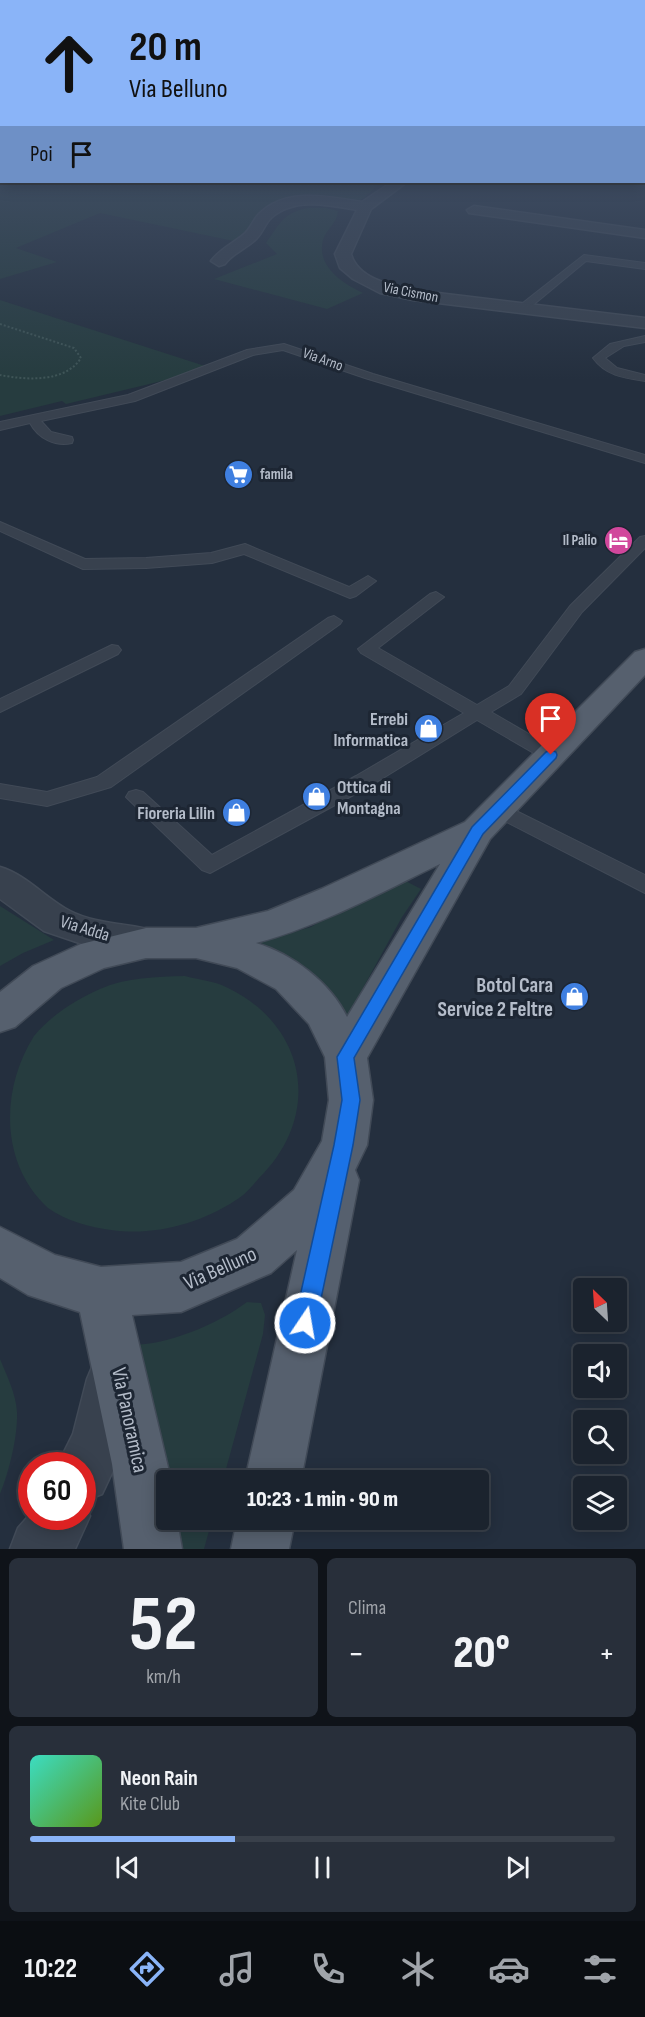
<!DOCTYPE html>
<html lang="it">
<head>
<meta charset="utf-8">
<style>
  body { margin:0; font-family:"Sofia Sans Condensed",sans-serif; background:#282f3a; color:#f1f3f6; height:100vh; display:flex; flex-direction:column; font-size:22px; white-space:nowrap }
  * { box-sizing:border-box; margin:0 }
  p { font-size:20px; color:#a0a4aa }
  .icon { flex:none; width:33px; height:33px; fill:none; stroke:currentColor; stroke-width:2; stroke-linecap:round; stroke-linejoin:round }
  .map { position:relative; height:1549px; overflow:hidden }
  .drawer { display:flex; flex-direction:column; gap:9px; padding:9px; background:#0f1319; flex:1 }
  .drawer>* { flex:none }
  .guide { position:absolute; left:0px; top:0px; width:645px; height:183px; box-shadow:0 3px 15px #0003,0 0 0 2px #39404a; background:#8ab4f8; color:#111; overflow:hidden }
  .needle { width:39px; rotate:335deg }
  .controls { position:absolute; left:573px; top:1278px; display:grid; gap:12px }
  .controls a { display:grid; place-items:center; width:54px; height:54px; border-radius:6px; background:#1b232e; box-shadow:0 3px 15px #0003,0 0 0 2px #39404a; font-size:30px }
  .speed { position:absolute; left:18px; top:1452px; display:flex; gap:12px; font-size:30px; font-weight:700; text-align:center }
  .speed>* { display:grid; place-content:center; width:78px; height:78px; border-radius:50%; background:#1b232e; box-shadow:0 3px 15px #0003,0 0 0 2px #39404a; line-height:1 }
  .speed .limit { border:9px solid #d22; background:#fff; color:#111 }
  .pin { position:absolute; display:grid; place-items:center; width:51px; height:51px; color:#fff; margin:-62px -26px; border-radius:50% 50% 50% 0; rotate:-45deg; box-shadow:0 0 6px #0007 }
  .pin .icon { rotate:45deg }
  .me { position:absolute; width:66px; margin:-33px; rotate:12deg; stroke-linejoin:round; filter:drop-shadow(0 0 4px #0008) }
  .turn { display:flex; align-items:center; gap:21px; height:126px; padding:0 30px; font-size:27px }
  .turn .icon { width:78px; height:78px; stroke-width:2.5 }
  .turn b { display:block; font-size:42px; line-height:51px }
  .then { display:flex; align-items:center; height:57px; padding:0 30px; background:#0003; gap:12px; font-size:22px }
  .big { font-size:45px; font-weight:800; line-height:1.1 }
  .drawer .card { flex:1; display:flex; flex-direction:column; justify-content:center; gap:9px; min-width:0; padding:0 21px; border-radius:9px; background:#282f3a }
  .drawer .dial { align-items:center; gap:0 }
  .dial b { font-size:78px; line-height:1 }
  .song { display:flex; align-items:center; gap:18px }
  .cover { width:72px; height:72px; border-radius:9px; background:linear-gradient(135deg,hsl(170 70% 55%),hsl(90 70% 35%)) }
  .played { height:6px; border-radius:3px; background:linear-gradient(90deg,#8ab4f8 35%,#39404a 35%) }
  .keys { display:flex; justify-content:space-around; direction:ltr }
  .heat { display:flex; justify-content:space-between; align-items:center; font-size:33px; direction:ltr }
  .drawer .tiles { flex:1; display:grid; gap:9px; grid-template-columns:1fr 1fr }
  .card:last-child { grid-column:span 2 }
  .trip { position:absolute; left:156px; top:1470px; width:333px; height:60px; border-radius:6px; background:#1b232e; box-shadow:0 3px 15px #0003,0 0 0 2px #39404a; font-weight:800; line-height:60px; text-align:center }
  .tabs { display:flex; height:96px; justify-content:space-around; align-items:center; background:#0b0e12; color:#a0a4aa }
  .tabs .icon { width:42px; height:42px }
  .tabs .selected { color:#8ab4f8 }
  .tabs b { font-size:27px; color:#f1f3f6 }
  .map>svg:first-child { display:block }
  .green { fill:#263c3f }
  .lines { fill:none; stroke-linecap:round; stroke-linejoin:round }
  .service-casing { stroke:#414a57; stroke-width:2 }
  .minor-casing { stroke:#414a57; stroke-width:3 }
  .primary-casing { stroke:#414a57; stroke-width:3 }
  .path { stroke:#3f5557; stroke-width:2; stroke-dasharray:2 2; stroke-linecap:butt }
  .service { fill:#38414e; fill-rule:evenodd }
  .minor { fill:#38414e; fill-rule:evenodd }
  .primary { fill:#56606e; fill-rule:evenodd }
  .route { fill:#1a73e8; stroke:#114b97; stroke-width:1.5 }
  .labels { text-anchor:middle; stroke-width:6; stroke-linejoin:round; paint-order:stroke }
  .far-street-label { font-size:15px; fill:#b4bcc9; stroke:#1d2633 }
  .far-poi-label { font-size:15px; font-weight:bold; fill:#b4bcc9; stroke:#1d2633; text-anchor:start }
  .poi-label { font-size:18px; font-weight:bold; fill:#b4bcc9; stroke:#1d2633; text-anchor:end }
  .street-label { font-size:18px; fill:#b4bcc9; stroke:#1d2633 }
  .near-poi-label { font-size:21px; font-weight:bold; fill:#b4bcc9; stroke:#1d2633; text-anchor:end }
  .near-street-label { font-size:21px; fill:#b4bcc9; stroke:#1d2633 }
</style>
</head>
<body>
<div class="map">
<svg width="645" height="1549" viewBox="0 0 645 1549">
  <rect width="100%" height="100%" fill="#242f3e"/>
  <g class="green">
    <polygon points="0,163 2,182 381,182 364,198 351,205 338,201 285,204 243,243 100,213 16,248 57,262 0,279"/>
    <path d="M309,208h17l12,3c-1,13 -12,18 -15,29 -7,27 21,44 40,53l-36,16 -113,-30 63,-25 -11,-11c14,-20 18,-31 43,-35z"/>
    <polygon points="0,300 205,366 166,380 66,404 62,401 0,416"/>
    <polygon points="396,876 421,889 402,917 347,1017 282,954 259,942 311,927"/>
    <polygon points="0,906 54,940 23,953 0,966"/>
    <path d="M185,976c14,4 31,5 43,12 80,39 94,128 31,190 -7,8 -14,17 -23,22 -36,24 -82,36 -125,30 -21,-3 -45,-9 -63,-22 -48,-44 -48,-118 -14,-172 16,-20 43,-37 66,-47 27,-12 56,-12 85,-13z"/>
    <path d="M247,1302l14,1 4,12 -2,19 -40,146h-57v28l-35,-163c37,0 87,-21 116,-43z"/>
    <path d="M0,1359c7,17 16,35 17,53 1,24 -8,60 -17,82z"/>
    <polygon points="169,1520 212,1520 204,1549 172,1549"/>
  </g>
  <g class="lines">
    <defs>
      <g id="service">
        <rect x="644" y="163" width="1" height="4"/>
        <polygon points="584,255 645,263 645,269 586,261 527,310 519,310 519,306"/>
        <path d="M645,336v6l-21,4 -19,12 12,10 28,7v6c-20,-3 -39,-5 -52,-23l17,-14z"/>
        <path d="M284,344l89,30 272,81v8l-280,-85 -82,-28 -30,5 -118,46 -94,20 10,11 21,5 1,3 -1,3c-17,4 -34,-5 -42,-20l-30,7v-8l128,-27 119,-45z"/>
        <polygon points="0,522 85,559 146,558 211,553 245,544 349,587 368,576 376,581 356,596 350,598 244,554 212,563 146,568 83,569 0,531"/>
        <polygon points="645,536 645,548 582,612 521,694 491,712 558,751 561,755 558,759 544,759 477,720 370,786 210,873 202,870 126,797 129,792 136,790 143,792 212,855 356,776 464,713 361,653 358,649 430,594 436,592 444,597 378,648 477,705 509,686 570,606 640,537"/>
        <polygon points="334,616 342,621 340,624 111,787 47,806 0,798 0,784 47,792 97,777 328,618"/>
        <polygon points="112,645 118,646 121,650 118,654 0,712 0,699"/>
        <polygon points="498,802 645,875 645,893 491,814 488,809 491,804"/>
      </g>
      <g id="minor">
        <polygon points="2,164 2,172 0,173 0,165"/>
        <path d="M392,182h15l-36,27 -20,45c7,25 40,31 62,36l232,28v10l-232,-28 -33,-7 -27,-14 -13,-11 -5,-14 22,-44c-28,-5 -63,-13 -86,8 -7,7 -9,17 -17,23 -9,8 -22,13 -29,23l-6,2 -8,-5c9,-12 21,-17 32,-26 8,-6 10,-16 17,-22 27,-26 70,-16 102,-11z"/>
        <polygon points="474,206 645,230 645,238 469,213 467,210"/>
        <path d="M0,867c27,8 45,31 70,44 27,14 61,12 90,21l5,11 -5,11 -14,4 -49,-9 -53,-18 -44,-32z"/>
        <polygon points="114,1352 133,1360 141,1379 126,1443 102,1494 84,1501 90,1516 75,1549 10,1549 18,1528 32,1512 32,1516 82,1516 82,1466 57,1466 73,1434 87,1379 95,1360"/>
      </g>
      <g id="primary">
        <path d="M645,649v26l-155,164 -123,219 6,42 -6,45 -12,25 4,10 -58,300h-56l52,-230 -26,23 -90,39 -49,3 39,165h-5v40h11l5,29h-58l-12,-85 -32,-152 -52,-17 -28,-17v-51l55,28 46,12 80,-5 56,-23 57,-49 28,-49 7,-41 -4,-43 -16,-33 -33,-35 -39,-21 -41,-10h-50l-42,10 -43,20 -46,39 -15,5v-40l33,-26 48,-22 65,-16h50l72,-17 53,-22 144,-67 170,-170zM440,864l-93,153c-17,-35 -55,-63 -91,-74 64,-17 124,-50 184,-79z"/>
        <polygon points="237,1520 295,1520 289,1549 231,1549"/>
      </g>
    </defs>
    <use href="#service" class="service-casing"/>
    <use href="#minor" class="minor-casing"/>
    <use href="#primary" class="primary-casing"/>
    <path class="path" d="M0,324l74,24 7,10c-16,25 -55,22 -81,17"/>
    <use href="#service" class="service"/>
    <use href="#minor" class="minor"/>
    <use href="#primary" class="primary"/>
  </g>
  <linearGradient id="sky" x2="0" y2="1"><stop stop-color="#141a22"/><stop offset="0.43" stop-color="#3f4d63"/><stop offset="1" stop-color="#3f4d63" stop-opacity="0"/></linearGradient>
  <rect width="645" height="380" fill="url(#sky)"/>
  <polygon class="route" points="551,750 556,752 557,755 556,758 483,834 354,1058 360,1100 353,1145 316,1323 312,1330 305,1333 297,1330 294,1323 334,1145 342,1100 337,1057 472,827 546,752"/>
  <defs>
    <symbol id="supermarket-disc" viewBox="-11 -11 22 22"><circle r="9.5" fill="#3f7fe0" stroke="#1d2633"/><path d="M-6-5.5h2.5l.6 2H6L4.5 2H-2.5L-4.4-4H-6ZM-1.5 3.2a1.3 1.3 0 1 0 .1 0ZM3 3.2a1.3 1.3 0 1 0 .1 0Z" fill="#fff"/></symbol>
    <symbol id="hotel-disc" viewBox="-11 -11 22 22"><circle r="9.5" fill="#d1479c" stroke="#1d2633"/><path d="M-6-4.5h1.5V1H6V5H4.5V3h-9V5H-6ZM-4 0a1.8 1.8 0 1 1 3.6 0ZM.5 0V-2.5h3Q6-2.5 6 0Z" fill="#fff"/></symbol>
    <symbol id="shop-disc" viewBox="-11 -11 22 22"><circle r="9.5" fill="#3f7fe0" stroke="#1d2633"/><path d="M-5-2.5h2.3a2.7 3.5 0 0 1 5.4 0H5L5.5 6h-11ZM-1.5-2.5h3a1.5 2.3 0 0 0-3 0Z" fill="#fff"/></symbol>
  </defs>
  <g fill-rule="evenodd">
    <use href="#supermarket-disc" x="222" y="458" width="33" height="33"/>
    <use href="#hotel-disc" x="602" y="524" width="33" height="33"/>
    <use href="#shop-disc" x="412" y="712" width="33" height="33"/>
    <use href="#shop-disc" x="300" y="780" width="33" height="33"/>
    <use href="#shop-disc" x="220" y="796" width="33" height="33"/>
    <use href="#shop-disc" x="558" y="980" width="33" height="33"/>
  </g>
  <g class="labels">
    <g class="far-street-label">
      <text transform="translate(411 292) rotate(11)" y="5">Via Cismon</text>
      <text transform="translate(323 359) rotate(20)" y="5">Via Arno</text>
    </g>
    <g class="far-poi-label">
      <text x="260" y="479">famila</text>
      <text x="597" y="545" text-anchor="end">Il Palio</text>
    </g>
    <g class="poi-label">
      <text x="408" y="725">Errebi<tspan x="408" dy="21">Informatica</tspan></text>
      <text x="337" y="793" text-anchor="start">Ottica di<tspan x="337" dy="21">Montagna</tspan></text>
      <text x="215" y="819">Fioreria Lilin</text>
    </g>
    <g class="street-label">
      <text transform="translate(85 928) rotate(17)" y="6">Via Adda</text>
    </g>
    <g class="near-poi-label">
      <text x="553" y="992">Botol Cara<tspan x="553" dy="24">Service 2 Feltre</tspan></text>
    </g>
    <g class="near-street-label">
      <text transform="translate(220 1268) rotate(-24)" y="7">Via Belluno</text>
      <text transform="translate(130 1420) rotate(78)" y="7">Via Panoramica</text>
    </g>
  </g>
</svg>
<div class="controls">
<a><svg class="needle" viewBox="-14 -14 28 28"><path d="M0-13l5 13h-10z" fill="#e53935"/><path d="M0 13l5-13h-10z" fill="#a0a4aa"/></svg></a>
<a><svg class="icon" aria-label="sound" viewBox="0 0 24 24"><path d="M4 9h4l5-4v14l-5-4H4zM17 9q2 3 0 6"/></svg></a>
<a><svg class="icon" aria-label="search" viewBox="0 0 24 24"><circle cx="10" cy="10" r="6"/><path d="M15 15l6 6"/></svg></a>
<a><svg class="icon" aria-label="layers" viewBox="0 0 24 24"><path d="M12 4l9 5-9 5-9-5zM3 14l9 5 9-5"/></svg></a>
</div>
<div class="speed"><div class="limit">60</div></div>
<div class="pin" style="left:551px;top:755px;background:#d93025"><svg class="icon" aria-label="arrive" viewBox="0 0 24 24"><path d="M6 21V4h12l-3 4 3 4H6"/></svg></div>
<svg class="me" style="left:305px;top:1323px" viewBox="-20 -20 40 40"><circle r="17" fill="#1a73e8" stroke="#fff" stroke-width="3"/><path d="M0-11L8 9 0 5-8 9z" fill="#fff"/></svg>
<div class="trip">10:23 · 1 min · 90 m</div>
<div class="guide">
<div class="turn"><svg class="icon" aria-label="ahead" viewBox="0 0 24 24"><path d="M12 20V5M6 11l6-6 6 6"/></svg><div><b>20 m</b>Via Belluno</div></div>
<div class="then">Poi<svg class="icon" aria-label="arrive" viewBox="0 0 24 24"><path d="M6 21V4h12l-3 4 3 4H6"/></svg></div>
</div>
</div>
<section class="drawer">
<div class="tiles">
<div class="card dial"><b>52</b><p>km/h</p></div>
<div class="card"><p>Clima</p>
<div class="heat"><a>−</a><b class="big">20°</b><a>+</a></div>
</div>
<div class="card">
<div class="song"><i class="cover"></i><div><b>Neon Rain</b><p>Kite Club</p></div></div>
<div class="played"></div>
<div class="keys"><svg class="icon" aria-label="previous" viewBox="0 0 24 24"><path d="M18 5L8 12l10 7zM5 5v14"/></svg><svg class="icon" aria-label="pause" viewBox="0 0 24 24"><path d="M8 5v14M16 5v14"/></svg><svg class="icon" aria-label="next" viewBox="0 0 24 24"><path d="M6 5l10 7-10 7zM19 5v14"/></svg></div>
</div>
</div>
</section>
<nav class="tabs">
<b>10:22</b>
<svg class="icon selected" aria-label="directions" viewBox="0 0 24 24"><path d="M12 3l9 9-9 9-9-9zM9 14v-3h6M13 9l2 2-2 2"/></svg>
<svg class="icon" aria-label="music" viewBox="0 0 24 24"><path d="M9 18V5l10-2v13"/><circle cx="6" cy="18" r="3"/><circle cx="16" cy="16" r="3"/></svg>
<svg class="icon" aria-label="phone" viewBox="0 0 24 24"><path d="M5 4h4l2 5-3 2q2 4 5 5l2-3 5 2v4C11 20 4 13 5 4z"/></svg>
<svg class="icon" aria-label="climate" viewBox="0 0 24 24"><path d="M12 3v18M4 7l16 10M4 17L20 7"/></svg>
<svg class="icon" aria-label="car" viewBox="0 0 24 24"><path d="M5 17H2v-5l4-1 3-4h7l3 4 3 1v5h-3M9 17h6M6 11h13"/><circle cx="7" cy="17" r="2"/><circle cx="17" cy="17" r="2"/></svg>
<svg class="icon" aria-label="filters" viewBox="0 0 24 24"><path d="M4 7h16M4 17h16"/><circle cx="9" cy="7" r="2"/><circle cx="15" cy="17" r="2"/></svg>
</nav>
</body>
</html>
